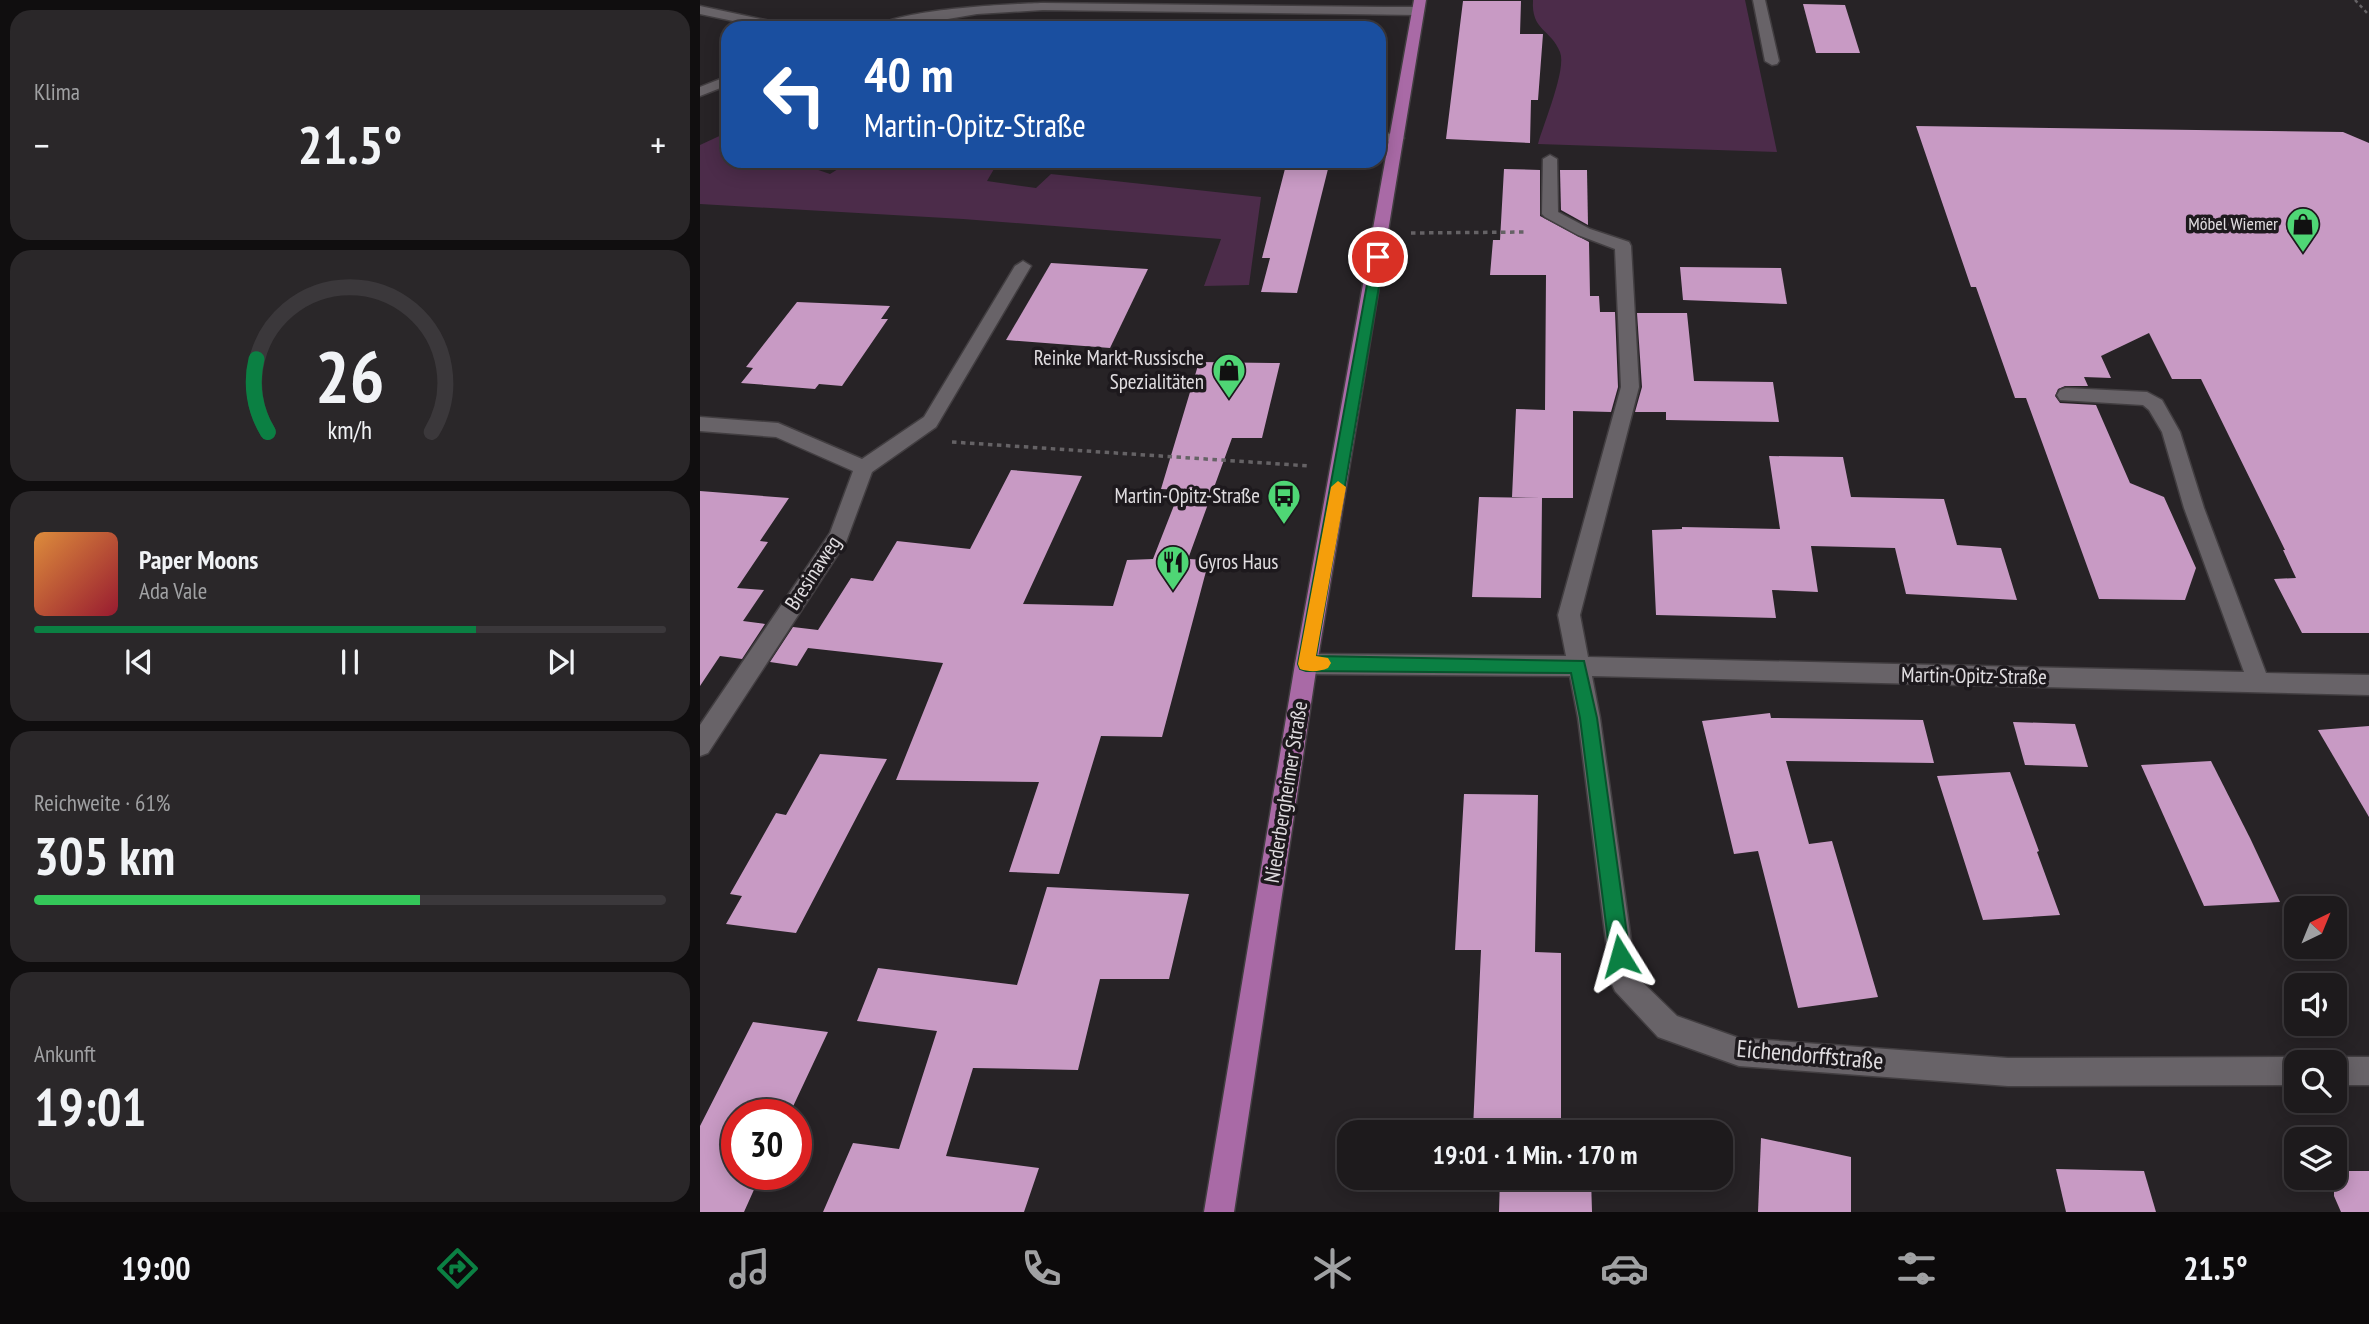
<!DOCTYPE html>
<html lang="de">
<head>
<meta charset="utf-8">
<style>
  body { margin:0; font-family:"PT Sans Narrow",sans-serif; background:#2a2729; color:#f1f3f6; height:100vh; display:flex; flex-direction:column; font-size:26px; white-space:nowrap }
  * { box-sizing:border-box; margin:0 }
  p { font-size:23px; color:#a0a1a3 }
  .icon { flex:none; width:38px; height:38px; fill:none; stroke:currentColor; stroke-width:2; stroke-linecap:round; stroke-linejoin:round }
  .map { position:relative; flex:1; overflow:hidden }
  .side { display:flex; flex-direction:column; gap:10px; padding:10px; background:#100e0f; width:700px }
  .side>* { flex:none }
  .guide { position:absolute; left:21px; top:21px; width:665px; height:147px; border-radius:21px; box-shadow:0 4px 18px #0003,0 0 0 2px #3b383b; background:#1a4fa0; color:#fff; overflow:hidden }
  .needle { width:46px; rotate:43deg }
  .fabs { position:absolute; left:1584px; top:896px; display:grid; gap:14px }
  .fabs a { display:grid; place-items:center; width:63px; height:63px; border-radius:14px; background:#1d1a1c; box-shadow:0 4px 18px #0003,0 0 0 2px #3b383b; font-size:35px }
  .speed { position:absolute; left:21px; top:1099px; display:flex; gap:14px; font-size:35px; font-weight:700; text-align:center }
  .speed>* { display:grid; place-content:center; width:91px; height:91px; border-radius:50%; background:#1d1a1c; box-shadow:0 4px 18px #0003,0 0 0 2px #3b383b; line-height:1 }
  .speed .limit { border:10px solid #d22; background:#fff; color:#111 }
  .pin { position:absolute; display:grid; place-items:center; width:60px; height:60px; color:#fff; margin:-30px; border:4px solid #fff; border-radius:50%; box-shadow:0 2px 7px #0007 }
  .me { position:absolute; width:77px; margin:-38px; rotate:352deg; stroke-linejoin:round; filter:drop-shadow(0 0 5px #0008) }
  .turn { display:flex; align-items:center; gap:24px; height:147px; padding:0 28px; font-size:32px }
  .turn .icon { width:91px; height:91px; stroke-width:2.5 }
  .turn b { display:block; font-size:49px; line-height:60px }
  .big { font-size:52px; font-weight:700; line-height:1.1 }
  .side .widget { flex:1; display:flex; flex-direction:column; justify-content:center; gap:10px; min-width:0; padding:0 24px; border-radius:21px; background:#2a2729 }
  .side .dial { align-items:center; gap:0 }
  .dial svg { height:182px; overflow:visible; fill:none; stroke:#3b383b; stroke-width:7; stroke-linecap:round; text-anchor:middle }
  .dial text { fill:#f1f3f6; stroke:none }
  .song { display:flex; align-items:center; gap:21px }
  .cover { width:84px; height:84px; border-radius:10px; background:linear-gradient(135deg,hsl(30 70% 55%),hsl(350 70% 35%)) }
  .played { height:7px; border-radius:4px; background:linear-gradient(90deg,#0b8043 70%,#3b383b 70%) }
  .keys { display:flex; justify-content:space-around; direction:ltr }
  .heat { display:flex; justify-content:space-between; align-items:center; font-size:38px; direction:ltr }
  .charge { height:10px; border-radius:5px; background:linear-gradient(90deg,#34c759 61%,#3b383b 0) }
  .trip { position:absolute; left:637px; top:1120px; width:396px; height:70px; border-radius:21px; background:#1d1a1c; box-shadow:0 4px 18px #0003,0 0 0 2px #3b383b; font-weight:700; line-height:70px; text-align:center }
  .tabs { display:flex; height:112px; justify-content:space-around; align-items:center; background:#0c0a0b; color:#a0a1a3 }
  .tabs .icon { width:49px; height:49px }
  .tabs .on { color:#0b8043 }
  .tabs b { font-size:32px; color:#f1f3f6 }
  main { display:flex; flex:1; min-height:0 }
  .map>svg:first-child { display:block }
  .green { fill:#4c2c4a }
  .building { fill:#c89ac4 }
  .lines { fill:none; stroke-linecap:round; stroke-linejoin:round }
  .minor-casing { stroke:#423e41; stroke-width:3 }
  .major-casing { stroke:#423e41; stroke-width:3 }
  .path-far1 { stroke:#656265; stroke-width:2.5; stroke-dasharray:3.5 3.5; stroke-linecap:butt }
  .path { stroke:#656265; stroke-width:3.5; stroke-dasharray:4.5 4.5; stroke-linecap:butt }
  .minor { fill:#686368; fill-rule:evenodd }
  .major { fill:#a96aa6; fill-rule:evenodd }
  .route { fill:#0b8043; stroke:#07532c; stroke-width:2 }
  .slow { fill:#f59e0b }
  .labels { text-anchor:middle; stroke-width:7; stroke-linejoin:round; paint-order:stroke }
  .far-poi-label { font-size:18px; fill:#e0dde0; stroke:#1d191d; text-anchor:end }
  .poi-label { font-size:21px; fill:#e0dde0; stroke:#1d191d; text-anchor:end }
  .street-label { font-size:21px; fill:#e0dde0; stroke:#1d191d }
  .near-street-label { font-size:24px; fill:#e0dde0; stroke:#1d191d }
</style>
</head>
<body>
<main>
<section class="side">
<div class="widget"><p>Klima</p>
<div class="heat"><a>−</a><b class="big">21.5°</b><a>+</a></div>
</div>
<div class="widget dial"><svg viewBox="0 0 100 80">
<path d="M14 69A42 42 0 1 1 86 69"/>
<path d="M14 69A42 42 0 0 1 9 37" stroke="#0b8043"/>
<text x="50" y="56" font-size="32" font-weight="700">26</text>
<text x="50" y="72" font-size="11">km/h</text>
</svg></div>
<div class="widget">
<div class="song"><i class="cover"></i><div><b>Paper Moons</b><p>Ada Vale</p></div></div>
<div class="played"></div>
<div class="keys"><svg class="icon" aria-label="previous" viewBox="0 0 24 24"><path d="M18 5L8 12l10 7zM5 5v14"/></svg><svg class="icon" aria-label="pause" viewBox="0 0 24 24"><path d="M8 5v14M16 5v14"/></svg><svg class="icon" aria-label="next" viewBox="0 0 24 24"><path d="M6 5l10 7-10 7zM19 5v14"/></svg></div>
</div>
<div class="widget"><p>Reichweite · 61%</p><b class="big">305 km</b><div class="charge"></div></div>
<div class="widget"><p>Ankunft</p><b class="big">19:01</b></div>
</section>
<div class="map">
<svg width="1669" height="1212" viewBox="0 0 1669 1212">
  <rect width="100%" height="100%" fill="#272326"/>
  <g class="green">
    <path d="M833,0h212l32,152 -239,-8c5,-19 29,-75 22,-92 -9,-23 -29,-21 -27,-52z"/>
    <polygon points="28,132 28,161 92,161 130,174 151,161 290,161 298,162 287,181 336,188 351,174 561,197 549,285 504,286 521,239 263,219 0,204 0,145"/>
  </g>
  <g class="building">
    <polygon points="763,1 821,1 820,34 843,34 838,100 831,100 830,143 746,139"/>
    <polygon points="1103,4 1145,5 1160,53 1116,53"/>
    <polygon points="1216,126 1643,132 1669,143 1669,633 1602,633 1574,579 1596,578 1583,550 1585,550 1501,379 1472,379 1449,333 1401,356 1411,378 1384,377 1388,386 1365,386 1358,389 1355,396 1360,403 1396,405 1430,483 1464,497 1496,568 1485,600 1399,599 1326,398 1315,398 1276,287 1271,287"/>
    <polygon points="587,161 630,161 597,293 561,292 570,258 562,258"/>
    <polygon points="804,169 840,170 840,216 889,242 890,296 899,296 900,312 915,312 918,387 911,412 873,411 873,498 842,498 841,598 772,597 779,497 841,498 812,497 816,409 845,410 846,275 790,275 793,240 800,240"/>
    <polygon points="860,170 887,170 888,225 861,210"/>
    <polygon points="351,263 448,269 410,348 306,340"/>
    <polygon points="980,267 1081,268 1087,304 983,300"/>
    <polygon points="97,302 190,306 181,319 188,319 142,386 119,384 115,389 41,383 53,368 46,367"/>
    <polygon points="937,313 987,313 994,381 1073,382 1079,422 966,420 966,412 935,412 942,387"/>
    <polygon points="499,362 580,363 562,438 532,438 488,559 509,560 462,737 401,736 359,874 309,872 339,782 196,780 243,663 108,648 97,666 70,662 93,627 118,630 151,578 173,581 197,541 270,549 311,470 382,476 323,604 413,606 427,560 453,559 480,490 461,489"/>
    <polygon points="1069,456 1143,457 1151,497 1244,499 1257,545 1301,548 1317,600 1206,594 1195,548 1111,546 1118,592 1072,590 1076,618 956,615 952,530 982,529 982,527 1080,529"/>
    <polygon points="0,491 89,498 60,541 68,542 37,588 64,590 43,621 65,624 42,659 20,656 0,686"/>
    <polygon points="1070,713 1071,718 1223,720 1234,763 1086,761 1109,844 1132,841 1178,997 1098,1008 1058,851 1034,854 1002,721"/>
    <polygon points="1313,722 1375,724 1388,767 1325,765"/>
    <polygon points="1669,726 1669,817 1618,730"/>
    <polygon points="120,754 187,759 96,933 26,924 42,896 30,894 76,813 86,815"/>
    <polygon points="1511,761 1550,838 1580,902 1504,906 1441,765"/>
    <polygon points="1310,772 1339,851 1337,852 1360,915 1283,920 1237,776"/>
    <polygon points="764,794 838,795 835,952 861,953 861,1131 884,1132 802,1132 802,1129 773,1129 781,950 755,950"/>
    <polygon points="347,887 489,894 469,979 400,979 378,1070 273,1068 246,1156 339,1168 324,1212 123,1212 153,1143 199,1149 237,1031 157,1021 178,968 317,985"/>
    <polygon points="53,1022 128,1032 89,1115 37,1115 37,1174 61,1174 44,1212 0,1212 0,1126"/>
    <polygon points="1061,1138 1151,1157 1151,1212 1058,1212"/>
    <polygon points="1356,1169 1444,1171 1456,1212 1366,1212"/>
    <polygon points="1634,1171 1669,1171 1669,1212 1641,1212 1634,1196"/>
    <polygon points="800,1178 891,1178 892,1212 799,1212"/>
  </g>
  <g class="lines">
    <defs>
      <g id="minor">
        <polygon points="1053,0 1065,0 1079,61 1077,64 1072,65 1065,61"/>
        <path d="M343,3l341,4h34l6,4 -6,4 -375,-5 -66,4 -82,14h-21c24,-19 135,-24 169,-25z"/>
        <polygon points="0,6 84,24 90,28 66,28 0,14"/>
        <polygon points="28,76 28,85 0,96 0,87"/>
        <polygon points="679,133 697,134 704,138 697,142 679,141"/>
        <polygon points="850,155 857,159 858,212 890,229 929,242 931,246 939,387 880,615 888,657 1544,672 1484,508 1462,432 1449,410 1443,405 1360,400 1357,395 1360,390 1366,388 1447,392 1462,400 1480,432 1504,508 1566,673 1669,675 1669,695 892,676 900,718 936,976 977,1016 1039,1038 1308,1058 1596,1057 1606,1062 1596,1062 1596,1085 1308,1086 1039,1066 958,1037 915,991 911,982 878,718 870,676 606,674 598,671 595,664 598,657 606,654 866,656 858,615 921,387 915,249 878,235 845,217 842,214 843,159"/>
        <polygon points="323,261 331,266 236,427 172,472 146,542 8,753 0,756 0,725 130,533 153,471 76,437 0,431 0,417 78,423 162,459 224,417 315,266"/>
        <polygon points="1634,1057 1669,1057 1669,1085 1634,1085 1634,1062 1624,1062"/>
      </g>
      <polygon id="major" points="714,0 726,0 617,664 534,1212 504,1212 595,664"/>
    </defs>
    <use href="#minor" class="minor-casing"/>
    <use href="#major" class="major-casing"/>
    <polyline class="path-far1" points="1655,0 1669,15"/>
    <g class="path">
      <polyline points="711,233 828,232"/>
      <polyline points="252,442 610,466"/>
    </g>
    <use href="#minor" class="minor"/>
    <use href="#major" class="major"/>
  </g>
  <polygon class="route" points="678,253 684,257 616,656 884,661 897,718 930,956 927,963 920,966 913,963 910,956 880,718 871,673 606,671 600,669 598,664 672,257"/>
  <path class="slow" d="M638,481l8,6 -30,169 12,2 3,5 -3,5c-9,4 -19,4 -28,1l-2,-5 33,-177z"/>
  <defs>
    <symbol id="shop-pin" viewBox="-11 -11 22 30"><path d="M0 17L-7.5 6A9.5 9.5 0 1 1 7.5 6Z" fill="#4fd675" stroke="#1d191d"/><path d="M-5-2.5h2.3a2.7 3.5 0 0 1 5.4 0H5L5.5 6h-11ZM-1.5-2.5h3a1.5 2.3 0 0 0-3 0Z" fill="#111"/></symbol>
    <symbol id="bus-pin" viewBox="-11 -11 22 30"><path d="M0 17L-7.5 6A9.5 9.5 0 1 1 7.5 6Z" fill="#4fd675" stroke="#1d191d"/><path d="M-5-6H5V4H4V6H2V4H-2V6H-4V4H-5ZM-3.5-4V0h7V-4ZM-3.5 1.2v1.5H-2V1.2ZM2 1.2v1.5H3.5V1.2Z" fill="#111"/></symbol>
    <symbol id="restaurant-pin" viewBox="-11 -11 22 30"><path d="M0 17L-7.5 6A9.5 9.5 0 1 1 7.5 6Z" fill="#4fd675" stroke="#1d191d"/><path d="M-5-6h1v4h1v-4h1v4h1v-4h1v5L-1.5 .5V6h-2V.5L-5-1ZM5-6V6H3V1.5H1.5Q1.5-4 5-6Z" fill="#111"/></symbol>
  </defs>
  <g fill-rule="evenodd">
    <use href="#shop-pin" x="1584" y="205" width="38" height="52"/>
    <use href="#shop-pin" x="510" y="351" width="38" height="52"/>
    <use href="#bus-pin" x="565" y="477" width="38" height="52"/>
    <use href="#restaurant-pin" x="454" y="543" width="38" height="52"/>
  </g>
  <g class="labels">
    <g class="far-poi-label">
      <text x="1578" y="230">Möbel Wiemer</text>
    </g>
    <g class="poi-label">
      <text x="504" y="365">Reinke Markt-Russische<tspan x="504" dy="24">Spezialitäten</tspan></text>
      <text x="560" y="503">Martin-Opitz-Straße</text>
      <text x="498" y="569" text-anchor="start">Gyros Haus</text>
    </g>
    <g class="street-label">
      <text transform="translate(113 573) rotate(-57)" y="7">Bresinaweg</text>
      <text transform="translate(1274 676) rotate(1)" y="7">Martin-Opitz-Straße</text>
      <text transform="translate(586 792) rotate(-81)" y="7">Niederbergheimer Straße</text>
    </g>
    <g class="near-street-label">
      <text transform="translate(1110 1055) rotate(5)" y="8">Eichendorffstraße</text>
    </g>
  </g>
</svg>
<div class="fabs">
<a><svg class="needle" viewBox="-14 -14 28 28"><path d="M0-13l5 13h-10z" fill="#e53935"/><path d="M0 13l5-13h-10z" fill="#a0a1a3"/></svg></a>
<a><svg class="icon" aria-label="sound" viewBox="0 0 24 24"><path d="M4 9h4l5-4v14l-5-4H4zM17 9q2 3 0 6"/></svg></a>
<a><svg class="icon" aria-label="search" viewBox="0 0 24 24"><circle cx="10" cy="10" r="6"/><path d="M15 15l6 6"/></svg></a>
<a><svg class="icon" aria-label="layers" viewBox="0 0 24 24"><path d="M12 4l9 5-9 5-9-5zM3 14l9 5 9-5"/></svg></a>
</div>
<div class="speed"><div class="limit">30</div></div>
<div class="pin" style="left:678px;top:257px;background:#d93025"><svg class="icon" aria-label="arrive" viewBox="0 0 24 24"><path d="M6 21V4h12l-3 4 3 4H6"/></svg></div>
<svg class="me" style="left:920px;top:956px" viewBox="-20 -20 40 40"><path d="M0-17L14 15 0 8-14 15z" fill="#0b8043" stroke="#fff" stroke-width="4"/></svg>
<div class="trip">19:01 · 1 Min. · 170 m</div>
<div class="guide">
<div class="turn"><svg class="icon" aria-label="left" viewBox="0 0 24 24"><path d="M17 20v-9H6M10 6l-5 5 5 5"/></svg><div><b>40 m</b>Martin-Opitz-Straße</div></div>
</div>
</div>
</main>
<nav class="tabs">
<b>19:00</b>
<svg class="icon on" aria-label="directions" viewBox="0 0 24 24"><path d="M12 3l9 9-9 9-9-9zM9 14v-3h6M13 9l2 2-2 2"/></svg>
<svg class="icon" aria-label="music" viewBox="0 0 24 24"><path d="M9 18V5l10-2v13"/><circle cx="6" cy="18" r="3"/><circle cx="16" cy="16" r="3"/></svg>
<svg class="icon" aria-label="phone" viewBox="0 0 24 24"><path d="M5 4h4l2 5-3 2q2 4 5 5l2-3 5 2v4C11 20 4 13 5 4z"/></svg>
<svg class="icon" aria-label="climate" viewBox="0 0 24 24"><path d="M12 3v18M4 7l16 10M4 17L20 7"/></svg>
<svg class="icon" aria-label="car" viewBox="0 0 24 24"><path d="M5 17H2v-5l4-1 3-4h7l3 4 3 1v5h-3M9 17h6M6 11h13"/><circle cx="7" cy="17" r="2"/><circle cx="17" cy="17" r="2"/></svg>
<svg class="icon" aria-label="filters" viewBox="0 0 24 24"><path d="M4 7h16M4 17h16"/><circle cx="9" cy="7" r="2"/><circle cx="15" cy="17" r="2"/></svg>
<b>21.5°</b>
</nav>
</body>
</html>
